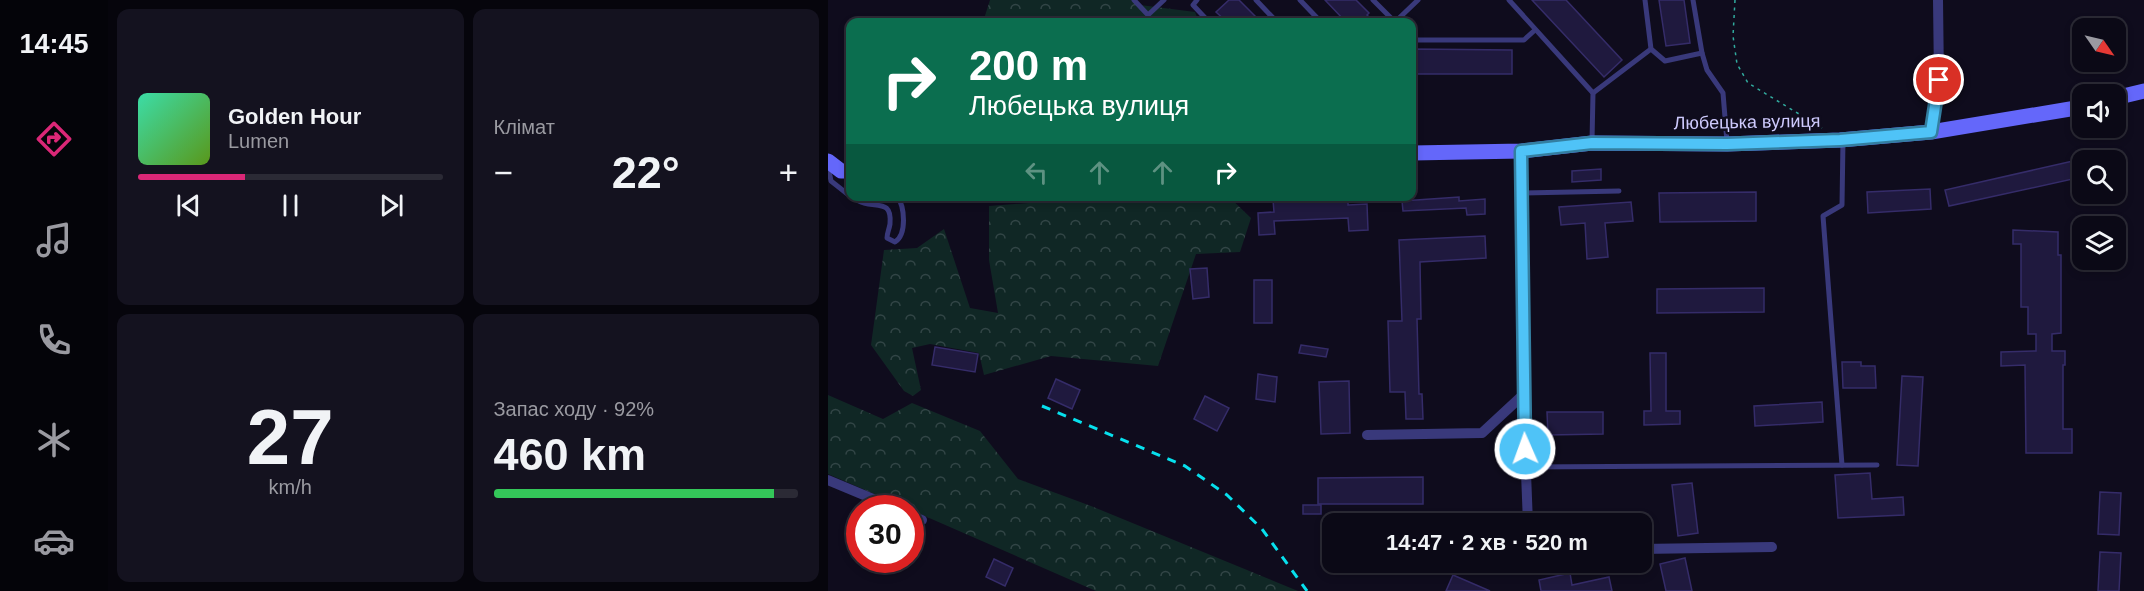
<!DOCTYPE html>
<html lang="uk">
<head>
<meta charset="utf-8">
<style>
  body { margin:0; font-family:Arial,sans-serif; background:#14121f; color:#f1f3f6; height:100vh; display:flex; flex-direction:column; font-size:22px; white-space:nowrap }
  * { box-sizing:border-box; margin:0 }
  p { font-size:20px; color:#9a9aa1 }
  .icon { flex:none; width:33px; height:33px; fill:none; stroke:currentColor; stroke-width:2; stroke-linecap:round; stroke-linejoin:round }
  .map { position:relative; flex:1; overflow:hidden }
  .side { display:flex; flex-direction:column; gap:9px; padding:9px; background:#06050c; width:720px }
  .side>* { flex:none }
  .hud { position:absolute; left:18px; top:18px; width:570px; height:183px; border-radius:12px; box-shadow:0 3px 9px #0003,0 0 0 2px #2b2a35; background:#0b6e4f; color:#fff; overflow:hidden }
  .needle { width:39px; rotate:124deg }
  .buttons { position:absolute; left:1244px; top:18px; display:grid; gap:12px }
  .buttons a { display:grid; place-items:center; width:54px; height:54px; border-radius:12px; background:#0b0916; box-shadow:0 3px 9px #0003,0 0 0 2px #2b2a35; font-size:30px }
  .speed { position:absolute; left:18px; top:495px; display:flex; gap:12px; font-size:30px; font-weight:700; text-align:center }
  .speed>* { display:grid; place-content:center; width:78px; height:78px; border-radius:50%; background:#0b0916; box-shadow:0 3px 9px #0003,0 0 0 2px #2b2a35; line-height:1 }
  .speed .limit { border:9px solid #d22; background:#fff; color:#111 }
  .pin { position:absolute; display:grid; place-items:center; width:51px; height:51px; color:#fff; margin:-26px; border:3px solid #fff; border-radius:50%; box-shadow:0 2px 6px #0007 }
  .me { position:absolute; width:66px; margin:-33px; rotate:358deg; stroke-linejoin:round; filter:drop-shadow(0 0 4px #0008) }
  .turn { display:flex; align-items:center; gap:21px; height:126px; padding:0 24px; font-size:27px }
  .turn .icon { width:78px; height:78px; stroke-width:2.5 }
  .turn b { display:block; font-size:42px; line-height:51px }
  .lanes { display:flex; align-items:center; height:57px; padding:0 24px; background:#0003; justify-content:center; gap:30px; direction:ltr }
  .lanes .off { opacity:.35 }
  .big { font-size:45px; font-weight:700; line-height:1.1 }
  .side .tile { flex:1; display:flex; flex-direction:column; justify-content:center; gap:9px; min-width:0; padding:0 21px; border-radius:12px; background:#14121f }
  .side .dial { align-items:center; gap:0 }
  .dial b { font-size:78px; line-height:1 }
  .song { display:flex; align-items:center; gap:18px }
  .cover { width:72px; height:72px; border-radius:9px; background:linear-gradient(135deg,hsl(160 70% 55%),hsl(90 70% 35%)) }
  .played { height:6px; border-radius:3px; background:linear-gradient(90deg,#db2777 35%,#2b2a35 35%) }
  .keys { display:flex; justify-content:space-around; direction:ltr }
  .heat { display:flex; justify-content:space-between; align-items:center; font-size:33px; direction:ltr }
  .charge { height:9px; border-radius:4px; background:linear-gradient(90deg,#34c759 92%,#2b2a35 0) }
  .side .tiles { flex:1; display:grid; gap:9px; grid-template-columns:repeat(2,1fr) }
  .trip { position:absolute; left:494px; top:513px; width:330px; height:60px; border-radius:12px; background:#0b0916; box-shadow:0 3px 9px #0003,0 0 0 2px #2b2a35; font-weight:700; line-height:60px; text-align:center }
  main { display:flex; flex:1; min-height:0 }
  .dock { display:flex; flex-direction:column; width:108px; justify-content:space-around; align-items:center; background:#040409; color:#9a9aa1 }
  .dock .icon { width:42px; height:42px }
  .dock .current { color:#db2777 }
  .dock b { font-size:27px; color:#f1f3f6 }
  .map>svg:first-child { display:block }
  .forest { fill:url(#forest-crowns) }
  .building { fill:#1f193e; stroke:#352c69; stroke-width:1.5 }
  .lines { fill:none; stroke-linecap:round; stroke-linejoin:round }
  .path { stroke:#31ab9e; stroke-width:1.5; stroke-dasharray:3 4.5; stroke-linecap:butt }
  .service { stroke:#39397b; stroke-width:5 }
  .minor { stroke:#39397b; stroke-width:10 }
  .secondary { stroke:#6467fa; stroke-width:15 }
  .rail { stroke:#07e0ed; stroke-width:3; stroke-dasharray:9 8; stroke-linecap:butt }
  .route-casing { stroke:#337fa1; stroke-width:15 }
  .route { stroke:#4fc3f7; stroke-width:10 }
  .labels { text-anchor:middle; stroke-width:5; stroke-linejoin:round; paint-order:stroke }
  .street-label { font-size:18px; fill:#cecafd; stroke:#0f0c1d }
</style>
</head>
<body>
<main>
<nav class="dock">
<b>14:45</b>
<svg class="icon current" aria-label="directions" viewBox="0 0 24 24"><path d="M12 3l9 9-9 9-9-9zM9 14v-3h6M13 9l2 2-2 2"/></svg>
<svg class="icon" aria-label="music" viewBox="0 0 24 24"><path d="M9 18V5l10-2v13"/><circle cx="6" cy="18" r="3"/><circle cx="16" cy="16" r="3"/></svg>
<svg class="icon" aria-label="phone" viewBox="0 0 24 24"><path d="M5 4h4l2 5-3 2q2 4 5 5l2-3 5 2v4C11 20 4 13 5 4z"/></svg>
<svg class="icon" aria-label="climate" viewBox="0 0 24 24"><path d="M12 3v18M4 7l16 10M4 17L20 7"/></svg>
<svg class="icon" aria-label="car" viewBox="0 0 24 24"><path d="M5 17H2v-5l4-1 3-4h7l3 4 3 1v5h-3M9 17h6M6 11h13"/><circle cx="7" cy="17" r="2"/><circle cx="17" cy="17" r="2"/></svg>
</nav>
<section class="side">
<div class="tiles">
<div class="tile">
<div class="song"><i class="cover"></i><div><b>Golden Hour</b><p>Lumen</p></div></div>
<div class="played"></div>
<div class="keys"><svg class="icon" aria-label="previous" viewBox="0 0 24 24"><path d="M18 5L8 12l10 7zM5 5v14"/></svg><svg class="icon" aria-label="pause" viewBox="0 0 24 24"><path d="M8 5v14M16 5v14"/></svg><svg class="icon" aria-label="next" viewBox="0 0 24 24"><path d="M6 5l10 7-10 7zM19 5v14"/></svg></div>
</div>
<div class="tile"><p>Клімат</p>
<div class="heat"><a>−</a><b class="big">22°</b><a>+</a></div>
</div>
<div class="tile dial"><b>27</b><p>km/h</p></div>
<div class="tile"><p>Запас ходу · 92%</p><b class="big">460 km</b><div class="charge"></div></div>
</div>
</section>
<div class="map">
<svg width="1316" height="591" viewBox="0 0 1316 591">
  <defs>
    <pattern id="forest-crowns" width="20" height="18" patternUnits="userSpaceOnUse" patternTransform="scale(1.5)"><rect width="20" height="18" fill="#102725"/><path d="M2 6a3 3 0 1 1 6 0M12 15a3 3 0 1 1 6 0" fill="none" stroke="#324546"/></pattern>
  </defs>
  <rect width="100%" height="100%" fill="#0f0c1d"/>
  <g class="forest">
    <polygon points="162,0 308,0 312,5 367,12 371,22 155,22"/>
    <polygon points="400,196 423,218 412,252 368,254 330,366 223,356 156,375 151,353 102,344 84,348 93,390 85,396 76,391 43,345 56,250 89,248 116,229 142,308 170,313 161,260 161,206 281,197"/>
    <polygon points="0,395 55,419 84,403 152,431 190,479 263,506 470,591 268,591 83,510 82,508 79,508 0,474"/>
  </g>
  <g class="building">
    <polygon points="401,0 411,0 433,22 399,22 388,12"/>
    <polygon points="497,0 528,0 541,13 539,15 542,18 538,22 518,22"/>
    <polygon points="704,0 738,0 794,60 776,77"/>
    <polygon points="831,0 856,0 862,43 838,46"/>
    <polygon points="584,49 684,50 684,74 584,74"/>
    <polygon points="1254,159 1254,177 1121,206 1117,190"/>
    <polygon points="773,169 773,180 744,182 744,171"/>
    <polygon points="1102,189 1103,209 1040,213 1039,192"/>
    <polygon points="928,192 928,221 832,222 831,193"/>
    <polygon points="520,197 520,205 539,204 540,230 521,231 520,218 446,221 447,234 431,235 430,213 446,212 445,200"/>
    <polygon points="631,197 631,201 657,199 657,214 639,215 638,208 575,211 574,201"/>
    <polygon points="803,202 805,221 777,223 780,257 759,259 757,223 733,225 731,207"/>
    <polygon points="1185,230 1230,232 1230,255 1233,255 1233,333 1224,334 1224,351 1237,351 1237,365 1235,365 1235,429 1244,429 1244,453 1198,453 1197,365 1173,366 1173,352 1208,351 1208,334 1200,334 1200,307 1193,307 1193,244 1185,244"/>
    <polygon points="657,236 658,258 592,262 593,319 589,319 591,394 594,394 595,419 578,419 577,392 562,392 560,321 574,321 571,240"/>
    <polygon points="379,268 381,297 365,299 362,269"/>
    <rect x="426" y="280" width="18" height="43"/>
    <polygon points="936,288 936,312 829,313 829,289"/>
    <polygon points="473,345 500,349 498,357 471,353"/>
    <polygon points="107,347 150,354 147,372 104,365"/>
    <polygon points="822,353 838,353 838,411 852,411 852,424 816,425 816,411 823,411"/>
    <polygon points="1014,362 1033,362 1033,366 1047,366 1048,388 1015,388"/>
    <polygon points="430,374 449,377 447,402 428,399"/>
    <polygon points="1074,376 1095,377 1090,466 1069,465"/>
    <polygon points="228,379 252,390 244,409 220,398"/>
    <polygon points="521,381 522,433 493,434 491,382"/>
    <polygon points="377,396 401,408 389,431 366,419"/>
    <polygon points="994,402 995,422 927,426 926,406"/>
    <polygon points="719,412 775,412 775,434 720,435"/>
    <polygon points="1042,473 1044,499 1075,497 1076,515 1010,518 1007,475"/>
    <polygon points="595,477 595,504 490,504 490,478"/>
    <polygon points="864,483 870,533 850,536 844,485"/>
    <polygon points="1272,492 1293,493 1291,535 1270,534"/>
    <rect x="475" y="505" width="18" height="9"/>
    <polygon points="1272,552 1293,553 1291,591 1270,591"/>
    <polygon points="857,558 864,591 838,591 832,564"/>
    <polygon points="166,559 185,568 177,586 158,577"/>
    <polygon points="742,573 744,585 781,577 784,591 713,591 711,580"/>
    <polygon points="625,575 662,591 618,591"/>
  </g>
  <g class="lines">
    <polyline class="path" points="907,0 905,36 909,64 920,83 994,128"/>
    <g class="service">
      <polyline points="306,0 320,15 336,0"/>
      <polyline points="369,0 365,5 381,22"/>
      <polyline points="428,0 449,22"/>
      <polyline points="472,0 493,22"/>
      <polyline points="545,0 567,22"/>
      <polyline points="681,0 765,93 764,141"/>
      <polyline points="817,0 823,49 837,61 874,53"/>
      <polyline points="865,0 874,53 879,70 895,93 899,142"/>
      <polyline points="567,22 590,0"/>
      <polyline points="584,40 696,40 707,30"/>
      <polyline points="765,93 823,49"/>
      <polyline points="1,171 3,181 22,196"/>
      <polyline points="694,193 791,191"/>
      <path d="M23,196c4,3 8,6 13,7 15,4 28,-2 26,21 -1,6 -3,9 -3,14l8,4c12,-8 10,-35 2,-46"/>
      <polyline points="1014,465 995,216 1014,205 1015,140"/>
      <polyline points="698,467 1049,465"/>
    </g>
    <g class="minor">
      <polyline points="1103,132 1111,80 1110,0"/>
      <polyline points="695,395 700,524"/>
      <polyline points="539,435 654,433 695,395 694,151"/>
      <polyline points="0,480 67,508"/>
      <polyline points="82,515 94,520"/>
      <polyline points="813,549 944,547"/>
    </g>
    <g class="secondary">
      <polyline points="1287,98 1316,91"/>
      <polyline points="584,153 694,151 764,143 899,144 1012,140 1103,132 1254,107"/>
      <polyline points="0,161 13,171 22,171"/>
    </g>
    <polyline class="rail" points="214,406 357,466 399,495 434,529 479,591"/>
  </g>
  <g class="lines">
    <defs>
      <polyline id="route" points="697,449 693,151 764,143 899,144 1012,140 1103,132 1111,80"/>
    </defs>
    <use href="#route" class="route-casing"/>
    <use href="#route" class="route"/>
  </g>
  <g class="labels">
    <g class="street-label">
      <text transform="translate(919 122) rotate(-1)" y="6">Любецька вулиця</text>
    </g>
  </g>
</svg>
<div class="buttons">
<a><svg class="needle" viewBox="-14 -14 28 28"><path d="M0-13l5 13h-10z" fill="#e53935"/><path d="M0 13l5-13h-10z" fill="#9a9aa1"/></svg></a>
<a><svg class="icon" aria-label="sound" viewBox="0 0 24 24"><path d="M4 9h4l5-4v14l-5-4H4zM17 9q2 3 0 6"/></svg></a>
<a><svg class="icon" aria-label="search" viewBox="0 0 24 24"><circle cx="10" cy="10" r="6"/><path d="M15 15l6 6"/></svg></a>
<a><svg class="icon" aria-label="layers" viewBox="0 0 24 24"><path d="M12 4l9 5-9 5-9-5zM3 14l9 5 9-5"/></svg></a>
</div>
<div class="speed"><div class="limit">30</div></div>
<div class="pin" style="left:1111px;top:80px;background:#d93025"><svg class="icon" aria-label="arrive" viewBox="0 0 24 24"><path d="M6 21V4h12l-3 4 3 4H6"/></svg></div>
<svg class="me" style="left:697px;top:449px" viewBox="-20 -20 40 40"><circle r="17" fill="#4fc3f7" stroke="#fff" stroke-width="3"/><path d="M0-11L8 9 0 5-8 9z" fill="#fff"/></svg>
<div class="trip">14:47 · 2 хв · 520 m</div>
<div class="hud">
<div class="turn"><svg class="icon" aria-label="right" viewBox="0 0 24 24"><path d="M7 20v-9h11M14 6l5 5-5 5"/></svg><div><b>200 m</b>Любецька вулиця</div></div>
<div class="lanes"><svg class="icon off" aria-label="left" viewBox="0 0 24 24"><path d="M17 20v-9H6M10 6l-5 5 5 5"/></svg><svg class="icon off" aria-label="ahead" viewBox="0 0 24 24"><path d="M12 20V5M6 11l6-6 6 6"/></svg><svg class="icon off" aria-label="ahead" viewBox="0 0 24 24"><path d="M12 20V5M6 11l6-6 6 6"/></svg><svg class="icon" aria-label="right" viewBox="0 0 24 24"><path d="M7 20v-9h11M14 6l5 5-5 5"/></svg></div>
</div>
</div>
</main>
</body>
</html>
